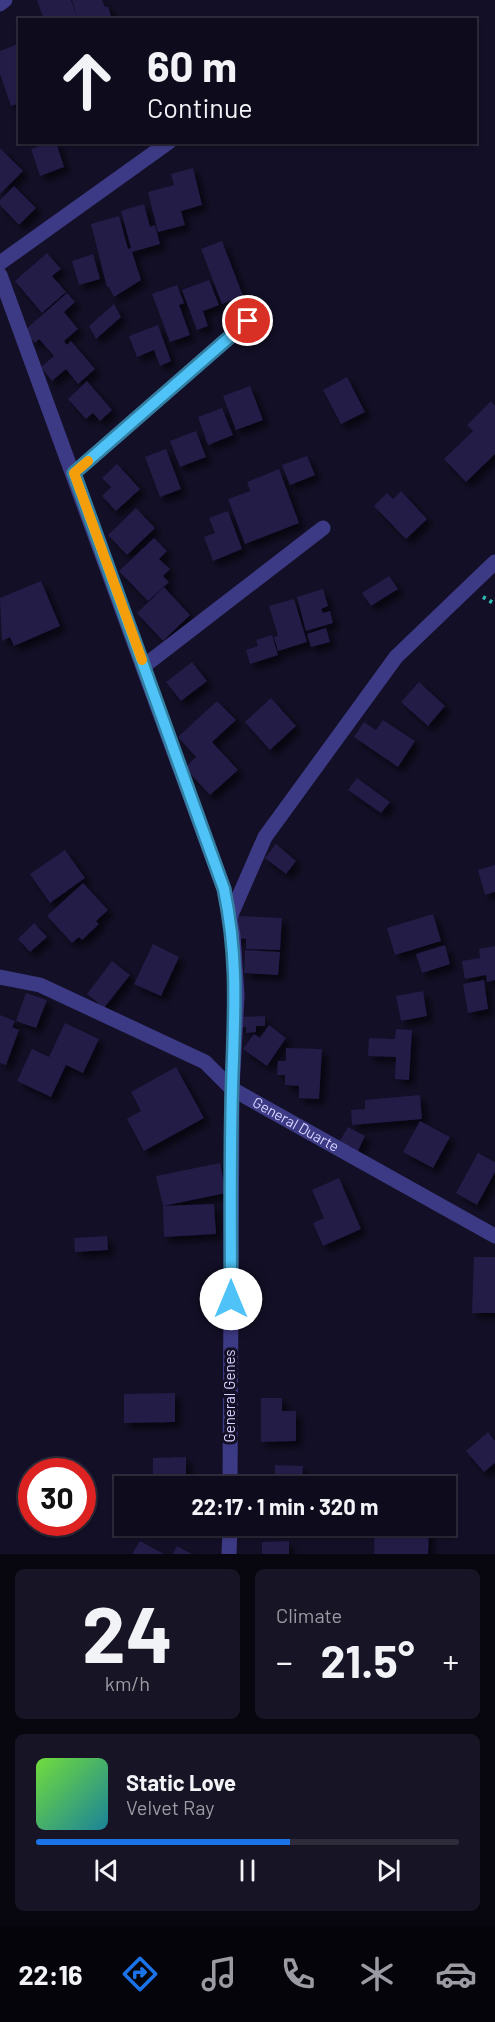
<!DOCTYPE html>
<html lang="en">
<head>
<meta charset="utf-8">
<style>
  body { margin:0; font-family:Barlow,sans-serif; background:#171425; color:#f1f3f6; height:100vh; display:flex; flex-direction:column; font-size:22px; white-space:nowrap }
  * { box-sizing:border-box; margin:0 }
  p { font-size:20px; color:#9b9ba3 }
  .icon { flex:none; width:33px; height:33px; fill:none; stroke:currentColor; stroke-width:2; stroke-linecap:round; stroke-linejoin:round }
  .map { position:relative; height:1554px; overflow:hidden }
  .side { display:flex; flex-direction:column; gap:15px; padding:15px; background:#08060f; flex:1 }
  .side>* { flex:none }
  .banner { position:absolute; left:18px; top:18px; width:459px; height:126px; border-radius:0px; box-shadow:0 2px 4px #0004,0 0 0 2px #2e2b3b; background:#0e0b1c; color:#f1f3f6; overflow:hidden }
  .speed { position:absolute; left:18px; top:1458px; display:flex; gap:12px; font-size:30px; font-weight:700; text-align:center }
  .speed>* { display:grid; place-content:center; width:78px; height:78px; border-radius:50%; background:#0e0b1c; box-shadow:0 2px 4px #0004,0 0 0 2px #2e2b3b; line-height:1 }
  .speed .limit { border:9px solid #d22; background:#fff; color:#111 }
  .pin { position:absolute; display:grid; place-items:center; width:51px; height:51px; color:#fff; margin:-26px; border:3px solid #fff; border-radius:50%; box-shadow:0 2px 6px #0007 }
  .me { position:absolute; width:66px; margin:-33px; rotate:0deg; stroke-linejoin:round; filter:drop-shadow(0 0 4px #0008) }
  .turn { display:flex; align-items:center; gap:21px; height:126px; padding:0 30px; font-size:27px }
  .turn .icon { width:78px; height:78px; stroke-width:2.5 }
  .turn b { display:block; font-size:42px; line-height:51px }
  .big { font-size:45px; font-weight:700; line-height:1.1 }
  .side .card { flex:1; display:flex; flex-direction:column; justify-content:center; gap:9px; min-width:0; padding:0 21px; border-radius:9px; background:#171425 }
  .side .dial { align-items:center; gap:0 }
  .dial b { font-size:78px; line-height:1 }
  .song { display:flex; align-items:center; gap:18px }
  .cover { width:72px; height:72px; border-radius:9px; background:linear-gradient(135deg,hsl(100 70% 55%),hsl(190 70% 35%)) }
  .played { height:6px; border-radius:3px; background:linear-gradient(90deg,#1a73e8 60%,#2e2b3b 60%) }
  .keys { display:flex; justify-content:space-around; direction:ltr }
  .heat { display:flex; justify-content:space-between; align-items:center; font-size:33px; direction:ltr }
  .side .tiles { flex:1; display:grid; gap:15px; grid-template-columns:1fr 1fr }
  .card:last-child { grid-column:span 2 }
  .trip { position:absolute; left:114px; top:1476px; width:342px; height:60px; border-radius:0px; background:#0e0b1c; box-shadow:0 2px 4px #0004,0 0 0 2px #2e2b3b; font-weight:700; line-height:60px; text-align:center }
  .menu { display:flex; height:96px; justify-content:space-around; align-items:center; background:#06040b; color:#9b9ba3 }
  .menu .icon { width:42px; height:42px }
  .menu .active { color:#1a73e8 }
  .menu b { font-size:27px; color:#f1f3f6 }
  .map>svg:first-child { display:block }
  .building { fill:#241b47; filter:url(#shadow) }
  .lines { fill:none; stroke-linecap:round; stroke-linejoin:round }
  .path { stroke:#2fb8b0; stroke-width:4; stroke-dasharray:3 4.5; stroke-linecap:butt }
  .minor { stroke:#3d3a85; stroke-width:15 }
  .route-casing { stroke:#337fa1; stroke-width:15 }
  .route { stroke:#4fc3f7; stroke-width:10 }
  .slow { stroke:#f59e0b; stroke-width:10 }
  .labels { text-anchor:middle; stroke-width:6; stroke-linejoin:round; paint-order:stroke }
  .street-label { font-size:15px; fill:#d9d4ff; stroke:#130f26 }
</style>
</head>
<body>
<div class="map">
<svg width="495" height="1554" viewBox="0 0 495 1554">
  <defs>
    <filter id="shadow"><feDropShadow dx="5.5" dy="5.5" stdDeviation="3" flood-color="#0009"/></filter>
  </defs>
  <rect width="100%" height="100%" fill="#130f26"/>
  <g class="building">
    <polygon points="37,0 71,0 77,17 72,0 102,0 105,7 108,6 112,20 44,20"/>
    <polygon points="18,44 20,103 11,106 0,74 0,51"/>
    <polygon points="51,142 56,142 64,167 40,176 31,149"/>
    <polygon points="0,148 23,171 0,194"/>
    <polygon points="193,168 202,205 181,211 185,225 158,232 148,192 174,185 171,174"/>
    <polygon points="14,186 36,208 19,225 0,205 0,200"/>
    <polygon points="144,204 150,227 155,225 160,244 132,252 141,280 114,297 109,287 107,287 91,224 119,216 128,249 131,248 121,211"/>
    <polygon points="222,241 243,296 222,304 201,249"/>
    <polygon points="47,253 61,269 52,276 66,292 42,313 15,281"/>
    <polygon points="93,254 100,279 79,285 72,261"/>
    <polygon points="209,280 219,305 203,311 208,326 197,330 182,290"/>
    <polygon points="177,285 184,303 179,305 190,335 170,342 152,294"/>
    <polygon points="67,293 75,302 64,312 78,329 64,341 67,345 71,341 95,369 78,384 66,369 52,381 41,367 54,356 39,339 35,343 24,331"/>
    <polygon points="114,304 121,317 96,339 89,326"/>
    <polygon points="158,325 171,361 160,366 154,350 137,357 129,336"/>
    <polygon points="347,377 365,412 341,424 323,390"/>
    <polygon points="87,381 112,410 100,421 93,413 86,419 68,399"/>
    <polygon points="250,386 263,420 236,430 223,396"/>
    <polygon points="491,401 495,406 495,454 466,482 444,459 473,431 467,425"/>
    <polygon points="222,408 233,435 208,445 198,417"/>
    <polygon points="196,431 206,457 180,467 170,441"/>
    <polygon points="166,449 181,489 160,497 145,457"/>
    <polygon points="307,456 315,475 290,485 282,465"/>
    <polygon points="117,464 140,489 116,511 102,496 111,487 102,478"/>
    <polygon points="279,469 299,523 245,544 228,499 250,491 247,482"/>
    <polygon points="401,491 427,519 406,539 374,506 387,493 393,499"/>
    <polygon points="136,508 155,528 127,555 108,535"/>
    <polygon points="228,511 242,549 213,561 204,537 215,533 209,518"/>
    <polygon points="154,538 167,551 159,559 170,569 163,576 169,582 148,601 119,571"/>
    <polygon points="389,576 398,589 371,606 362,593"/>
    <polygon points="41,581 60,626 14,646 10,637 2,641 0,598"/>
    <polygon points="164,587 190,615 163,641 137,613"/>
    <polygon points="323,589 328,606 321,609 323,613 330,611 333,623 306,631 297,597"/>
    <polygon points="294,599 307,642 278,651 274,637 278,636 269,606"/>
    <polygon points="326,628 330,642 311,647 307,634"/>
    <polygon points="272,635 278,655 250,664 246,650 258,646 256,640"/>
    <polygon points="192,662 207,681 181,701 166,682"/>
    <polygon points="419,682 445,706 428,726 401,702"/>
    <polygon points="271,698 296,726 270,750 245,722"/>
    <polygon points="217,701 236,720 212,742 238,770 210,795 185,768 196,757 178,737"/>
    <polygon points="383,720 415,741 398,767 354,737 364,722 376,730"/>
    <polygon points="357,778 390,802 381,813 348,790"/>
    <polygon points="276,844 296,861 286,874 265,858"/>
    <polygon points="65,850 85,878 50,903 30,874"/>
    <polygon points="495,865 495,892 485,895 478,870"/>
    <polygon points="83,883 108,910 96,921 99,924 82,940 79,937 72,943 47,916"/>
    <polygon points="433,914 441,941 395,955 387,928"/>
    <polygon points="237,916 282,918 280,950 246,949 246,939 236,938"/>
    <polygon points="34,923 47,937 30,952 18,939"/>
    <polygon points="153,944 179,957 161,996 134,984"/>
    <polygon points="445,945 450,964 422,973 416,954"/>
    <polygon points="495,946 495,980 487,982 486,975 465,979 462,961 480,958 479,949"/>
    <polygon points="245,950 280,952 278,975 244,973"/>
    <polygon points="112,961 130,975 104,1008 87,994"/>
    <polygon points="484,980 488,1009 468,1013 463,984"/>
    <polygon points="423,991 427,1016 401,1021 396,996"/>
    <polygon points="26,993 47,1000 36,1028 16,1021"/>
    <polygon points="0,1015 15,1021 12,1027 19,1030 6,1065 0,1063"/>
    <polygon points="265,1016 265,1026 256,1026 256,1032 246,1033 246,1027 240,1027 240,1017"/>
    <polygon points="65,1023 99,1039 83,1073 66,1065 51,1097 17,1081 32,1049 49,1057"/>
    <polygon points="269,1025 286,1038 267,1066 243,1049 254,1034 260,1038"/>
    <polygon points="396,1029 412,1030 409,1080 395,1079 396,1057 368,1056 369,1038 395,1039"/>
    <polygon points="286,1048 322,1049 319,1099 299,1098 299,1086 285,1085 285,1075 277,1075 278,1061 286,1061"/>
    <polygon points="176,1067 204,1118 144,1151 127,1119 141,1111 131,1092"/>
    <polygon points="420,1095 422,1119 352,1125 351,1110 365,1109 365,1100"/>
    <polygon points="420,1121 450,1137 433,1168 403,1152"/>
    <polygon points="348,1127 365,1136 358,1151 340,1141"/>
    <polygon points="478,1153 495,1162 495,1172 477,1205 456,1193"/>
    <polygon points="220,1163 226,1193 163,1206 156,1176"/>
    <polygon points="339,1178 361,1229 323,1246 313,1223 324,1218 312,1190"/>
    <polygon points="214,1204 216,1234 164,1237 163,1206"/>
    <polygon points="107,1236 108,1250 75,1252 74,1238"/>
    <polygon points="474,1257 495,1257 495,1313 472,1313"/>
    <polygon points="175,1393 175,1422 124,1423 124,1394"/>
    <polygon points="261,1398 282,1398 282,1411 296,1411 296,1441 261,1442"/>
    <polygon points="488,1432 495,1441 495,1463 484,1472 466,1451"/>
    <polygon points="186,1457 186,1486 153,1486 153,1458"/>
    <polygon points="275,1465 303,1466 302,1486 275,1486"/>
    <polygon points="375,1526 429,1526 428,1554 374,1554"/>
    <polygon points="140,1541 164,1554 132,1554"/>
    <polygon points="289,1541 289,1554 262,1554 262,1542"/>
    <polygon points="177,1546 192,1554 173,1554"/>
  </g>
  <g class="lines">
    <polyline class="path" points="483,597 495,604"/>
    <g class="minor">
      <polyline points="0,4 5,0"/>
      <polyline points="0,263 169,142"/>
      <polyline points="0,275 224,889 233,936 237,995 232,1089 230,1486"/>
      <polyline points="74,473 248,321"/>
      <polyline points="144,666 323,528"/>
      <polyline points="230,917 265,837 396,657 495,562"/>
      <path id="s1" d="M0,977l40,8 165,77 27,27 263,147"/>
      <polyline points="229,1554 230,1526"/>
    </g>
  </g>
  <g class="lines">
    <defs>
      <path id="route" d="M231,1299c0,-70 -1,-140 1,-210 2,-73 7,-127 -8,-200l-150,-416 174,-152"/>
    </defs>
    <use href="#route" class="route-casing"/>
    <use href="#route" class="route"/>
    <polyline class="slow" points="88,461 74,473 142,660"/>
  </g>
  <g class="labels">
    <g class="street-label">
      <text dy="5" stroke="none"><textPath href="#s1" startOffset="334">General Duarte</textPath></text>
      <text transform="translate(230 1396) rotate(-90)" y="5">General Genes</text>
    </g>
  </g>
</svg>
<div class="speed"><div class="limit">30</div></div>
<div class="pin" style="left:248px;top:321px;background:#d93025"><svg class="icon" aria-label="arrive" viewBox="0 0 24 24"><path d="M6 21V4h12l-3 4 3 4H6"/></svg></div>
<svg class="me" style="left:231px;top:1299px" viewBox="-20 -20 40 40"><circle r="19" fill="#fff"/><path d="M0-13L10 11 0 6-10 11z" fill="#4fc3f7"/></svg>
<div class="trip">22:17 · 1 min · 320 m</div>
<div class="banner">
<div class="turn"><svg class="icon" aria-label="ahead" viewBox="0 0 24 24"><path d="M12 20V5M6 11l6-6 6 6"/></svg><div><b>60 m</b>Continue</div></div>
</div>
</div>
<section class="side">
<div class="tiles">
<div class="card dial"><b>24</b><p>km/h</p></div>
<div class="card"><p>Climate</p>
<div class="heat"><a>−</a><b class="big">21.5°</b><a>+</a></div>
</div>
<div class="card">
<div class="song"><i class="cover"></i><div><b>Static Love</b><p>Velvet Ray</p></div></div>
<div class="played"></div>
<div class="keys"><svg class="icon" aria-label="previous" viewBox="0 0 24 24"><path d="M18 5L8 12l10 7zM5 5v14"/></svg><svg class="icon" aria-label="pause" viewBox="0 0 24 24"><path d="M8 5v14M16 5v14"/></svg><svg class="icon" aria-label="next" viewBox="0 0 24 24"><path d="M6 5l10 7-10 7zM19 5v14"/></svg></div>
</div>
</div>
</section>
<nav class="menu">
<b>22:16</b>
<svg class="icon active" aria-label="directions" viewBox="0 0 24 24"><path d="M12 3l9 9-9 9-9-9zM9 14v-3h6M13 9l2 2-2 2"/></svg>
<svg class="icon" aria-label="music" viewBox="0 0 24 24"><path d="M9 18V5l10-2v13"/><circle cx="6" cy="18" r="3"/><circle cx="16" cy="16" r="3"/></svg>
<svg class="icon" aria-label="phone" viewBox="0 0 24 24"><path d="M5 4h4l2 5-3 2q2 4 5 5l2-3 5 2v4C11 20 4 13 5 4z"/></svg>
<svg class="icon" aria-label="climate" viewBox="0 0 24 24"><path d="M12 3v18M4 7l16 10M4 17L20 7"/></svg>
<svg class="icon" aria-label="car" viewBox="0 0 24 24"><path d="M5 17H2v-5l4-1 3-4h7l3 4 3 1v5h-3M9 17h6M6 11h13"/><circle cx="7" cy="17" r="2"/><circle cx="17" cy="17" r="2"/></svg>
</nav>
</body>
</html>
